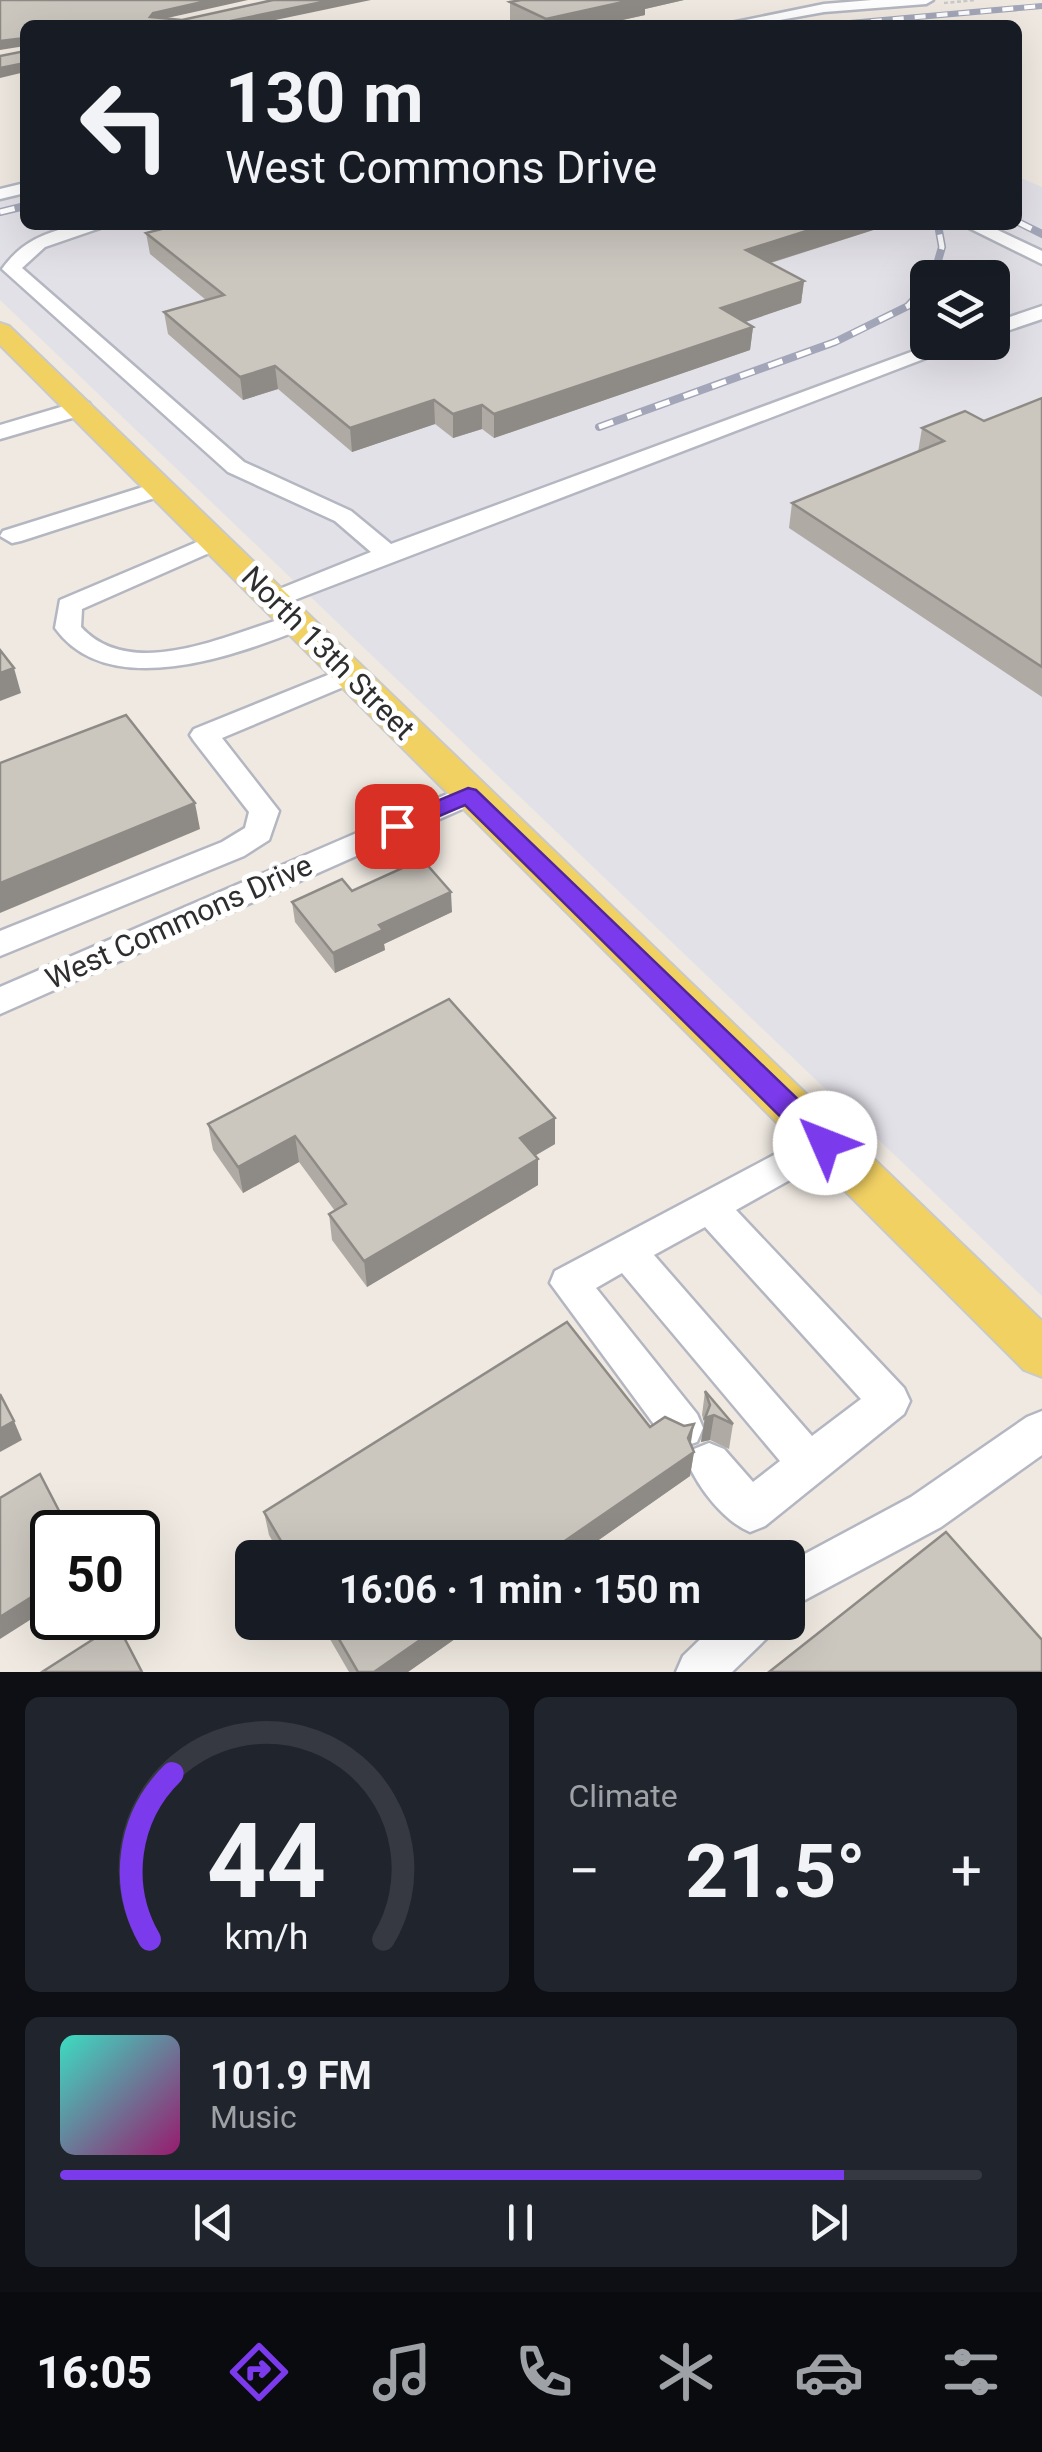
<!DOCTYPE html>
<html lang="en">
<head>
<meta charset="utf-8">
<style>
  body { margin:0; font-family:Roboto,sans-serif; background:#20242c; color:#f1f3f6; height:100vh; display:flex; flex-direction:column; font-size:38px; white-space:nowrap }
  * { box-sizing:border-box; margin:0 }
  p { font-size:32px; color:#9ea1a6 }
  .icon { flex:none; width:55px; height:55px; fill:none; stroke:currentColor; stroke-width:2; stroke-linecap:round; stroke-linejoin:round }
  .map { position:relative; height:1672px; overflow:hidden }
  .drawer { display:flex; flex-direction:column; gap:25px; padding:25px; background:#0d0f14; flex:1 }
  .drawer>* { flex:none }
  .guide { position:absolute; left:20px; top:20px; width:1002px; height:210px; border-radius:15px; box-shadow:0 10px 40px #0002; background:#171b24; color:#f1f3f6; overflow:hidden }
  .buttons { position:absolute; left:910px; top:260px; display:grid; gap:20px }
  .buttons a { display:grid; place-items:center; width:100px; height:100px; border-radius:15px; background:#171b24; box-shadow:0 10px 40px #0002; font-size:50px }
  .speed { position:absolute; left:30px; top:1510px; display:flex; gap:20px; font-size:50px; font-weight:700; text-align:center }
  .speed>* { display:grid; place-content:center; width:130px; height:130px; border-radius:50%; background:#171b24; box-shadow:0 10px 40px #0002; line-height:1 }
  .speed .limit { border:5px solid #111; border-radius:15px; background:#fff; color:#111 }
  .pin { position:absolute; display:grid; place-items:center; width:85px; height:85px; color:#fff; margin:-42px; border-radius:20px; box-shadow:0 5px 15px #0006 }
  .me { position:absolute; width:110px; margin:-55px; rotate:314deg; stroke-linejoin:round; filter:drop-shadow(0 0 8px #0008) }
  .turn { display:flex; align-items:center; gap:35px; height:210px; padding:0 40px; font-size:45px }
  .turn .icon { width:130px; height:130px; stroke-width:2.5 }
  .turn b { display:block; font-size:70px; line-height:85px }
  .big { font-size:75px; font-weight:700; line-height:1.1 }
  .drawer .card { flex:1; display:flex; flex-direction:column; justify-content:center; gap:15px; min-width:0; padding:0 35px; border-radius:15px; background:#20242c }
  .drawer .dial { align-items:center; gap:0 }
  .dial svg { height:260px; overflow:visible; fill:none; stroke:#363941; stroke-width:7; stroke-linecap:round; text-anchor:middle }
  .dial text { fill:#f1f3f6; stroke:none }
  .song { display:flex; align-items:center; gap:30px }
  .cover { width:120px; height:120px; border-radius:15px; background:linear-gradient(135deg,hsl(170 70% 55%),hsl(320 70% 35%)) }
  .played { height:10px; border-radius:5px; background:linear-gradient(90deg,#7c3aed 85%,#363941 85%) }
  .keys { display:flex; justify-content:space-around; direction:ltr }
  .heat { display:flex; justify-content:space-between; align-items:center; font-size:55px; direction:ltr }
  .drawer .tiles { flex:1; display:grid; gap:25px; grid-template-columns:1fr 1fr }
  .card:last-child { grid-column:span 2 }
  .trip { position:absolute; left:235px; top:1540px; width:570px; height:100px; border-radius:15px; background:#171b24; box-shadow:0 10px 40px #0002; font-weight:700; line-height:100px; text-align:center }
  .dock { display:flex; height:160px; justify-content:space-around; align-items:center; background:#090b0e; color:#9ea1a6 }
  .dock .icon { width:70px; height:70px }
  .dock .on { color:#7c3aed }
  .dock b { font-size:45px; color:#f1f3f6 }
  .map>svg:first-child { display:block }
  .industrial { fill:#e3e1e8; fill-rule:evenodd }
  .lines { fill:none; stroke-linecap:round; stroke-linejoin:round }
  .minor-casing { stroke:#b4b7c1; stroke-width:5 }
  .major-casing { stroke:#c9c9c9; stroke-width:4 }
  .path { stroke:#c9c9c9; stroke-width:2.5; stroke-dasharray:4 2.5; stroke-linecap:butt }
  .minor { fill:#fff; fill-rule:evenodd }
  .major { fill:#f2d163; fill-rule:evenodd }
  .rail-far1-casing { stroke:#a3a6b8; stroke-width:6 }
  .rail-casing { stroke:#a3a6b8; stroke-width:8 }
  .rail-far1 { stroke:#fff; stroke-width:4; stroke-dasharray:11; stroke-linecap:butt }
  .rail { stroke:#fff; stroke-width:5; stroke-dasharray:15; stroke-linecap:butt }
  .wall { fill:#afaba4 }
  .shaded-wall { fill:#8e8b86 }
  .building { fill:#cbc7bf; stroke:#8e8b86; stroke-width:2.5 }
  .route { fill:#7c3aed; stroke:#51269a; stroke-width:2.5 }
  .labels { text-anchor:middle; stroke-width:10; stroke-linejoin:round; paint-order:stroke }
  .street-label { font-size:30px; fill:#2e2e2e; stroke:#fff }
</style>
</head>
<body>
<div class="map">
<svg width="1042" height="1672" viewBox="0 0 1042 1672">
  <rect width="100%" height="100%" fill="#efe9e1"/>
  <path class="industrial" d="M1018,177l24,10v1109l-1042,-996v-99l25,-6v30h993zM928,278h64v64h-64z"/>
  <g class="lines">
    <defs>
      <g id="minor">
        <polygon points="872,0 933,0 926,4 824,12 752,25 721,25 824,4"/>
        <polygon points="25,183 25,193 0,199 0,189"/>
        <path d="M77,225h32l-64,22 -23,21 222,194 107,49 40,33 547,-202h30l-692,265 -13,-8 4,-5 104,-42 -36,-31 -107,-49 -226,-203c20,-28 43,-36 75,-44z"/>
        <polygon points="963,225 987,225 1042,251 1042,264"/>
        <polygon points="1042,306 1042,319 992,336 992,323"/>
        <polygon points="81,401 89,403 92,408 89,413 0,439 0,425"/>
        <polygon points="162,481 170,483 174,488 170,493 21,541 12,543 0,536 3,531"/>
        <path d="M216,534l12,7 -3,5 -143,63 -1,18c53,58 155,3 217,-13l9,3 4,5 -4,5c-70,28 -198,76 -252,1l5,-28z"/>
        <polygon points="350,666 363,674 360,680 222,738 279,811 269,840 244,856 0,956 0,931 222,842 245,828 249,812 194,741 190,735 194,729"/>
        <polygon points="468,785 478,788 483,795 478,802 0,1014 0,987"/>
        <path d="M825,1128l13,5 5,10 -5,10 -102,57 168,178 6,13 -6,13 -139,112 -15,6c-26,-11 -51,-43 -62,-69l6,-14 15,-6 15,6 29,33 27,-21 -158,-188 -26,15 101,126 6,14 -6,14 -15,5 -15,-5 -117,-159 5,-12zM705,1227l156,172 -49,37 -158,-181z"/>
        <polygon points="1042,1411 1042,1455 941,1527 788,1609 788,1563 911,1497 1027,1417"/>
        <polygon points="718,1622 773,1622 767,1638 732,1672 676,1672 683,1656"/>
      </g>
      <polygon id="major" points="0,323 9,326 1042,1321 1042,1377 1024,1370 0,345"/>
    </defs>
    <use href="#minor" class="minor-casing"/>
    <use href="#major" class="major-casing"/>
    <polyline class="path" points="944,3 976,0"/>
    <use href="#minor" class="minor"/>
    <use href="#major" class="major"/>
    <defs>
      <polyline id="rail-far1" points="827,25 1042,6"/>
      <g id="rail">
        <polyline points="0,212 25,206"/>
        <polyline points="1018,222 1042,234"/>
        <polyline points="933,278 942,247 938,225"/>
        <polyline points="599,427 835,342 908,306 928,284"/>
      </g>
    </defs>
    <use href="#rail-far1" class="rail-far1-casing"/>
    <use href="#rail" class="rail-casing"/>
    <use href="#rail-far1" class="rail-far1"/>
    <use href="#rail" class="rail"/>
  </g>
  <g class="wall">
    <polygon points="521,0 684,0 645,9 645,15 600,25 519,25 510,21 510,2"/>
    <polygon points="177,225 889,225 771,263 804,281 801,303 744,322 753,327 750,350 494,438 482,429 453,438 435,424 352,452 278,389 243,400 168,334 164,312 206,300 150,254 146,233"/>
    <polygon points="1042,398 1042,697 789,528 792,503 918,452 922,428 984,421"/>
    <polygon points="352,891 452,912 384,944 385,950 335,973 295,922 292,902"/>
    <polygon points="208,1124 555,1144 535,1156 538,1185 367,1287 332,1240 329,1214 335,1211 299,1162 243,1193 213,1150"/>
    <polygon points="705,1391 733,1424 729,1449 710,1440 701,1442 704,1422 702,1415"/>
    <polygon points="650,1427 691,1445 694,1452 690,1476 573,1558 282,1558 269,1535 264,1512"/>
    <polygon points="320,1622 479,1622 408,1672 349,1672"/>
  </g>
  <g class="shaded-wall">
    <polygon points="211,0 248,0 154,21 150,17 153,13"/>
    <polygon points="332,0 371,0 252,25 211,25"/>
    <polygon points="632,0 684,0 645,9 645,15 600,25 546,25 546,19"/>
    <polygon points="25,38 25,46 0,50 0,41"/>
    <polygon points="25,63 25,72 0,78 0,68"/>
    <polygon points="825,225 889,225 744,271 746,250"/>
    <polygon points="804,281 801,303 719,331 721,308"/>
    <polygon points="753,327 750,350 494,438 494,414"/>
    <polygon points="275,366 278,389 243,400 240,377"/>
    <polygon points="434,400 435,424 352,452 350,428"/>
    <polygon points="482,405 482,429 453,438 453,414"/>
    <polygon points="14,668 21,693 0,701 0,673"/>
    <polygon points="195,803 200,829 0,913 0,883"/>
    <polygon points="451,892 452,912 384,944 385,950 335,973 333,953 379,925"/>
    <polygon points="555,1118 555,1144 520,1164 520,1138"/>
    <polygon points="295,1136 299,1162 243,1193 238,1167"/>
    <polygon points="538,1159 538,1185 367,1287 364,1261"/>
    <polygon points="714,1415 710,1440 701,1442 705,1418"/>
    <polygon points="14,1421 22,1440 0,1452 0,1429"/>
    <polygon points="694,1424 690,1448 694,1452 690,1476 573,1558 540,1558 688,1438"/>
    <polygon points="52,1584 52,1606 0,1639 0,1617"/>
    <polygon points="446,1622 479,1622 408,1672 374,1672"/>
  </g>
  <g class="building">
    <polygon points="0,0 211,0 153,13 150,17 182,20 273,0 332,0 211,25 25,25 25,38 0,41"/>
    <polygon points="521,0 632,0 546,19 510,2"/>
    <polygon points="25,51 25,63 0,68 0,56"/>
    <polygon points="177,225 825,225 746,250 804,281 721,308 753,327 494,414 482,405 453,414 434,400 350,428 275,366 240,377 164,312 224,295 146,233"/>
    <polygon points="1042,398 1042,667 792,503 944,441 922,428 965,411 984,421"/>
    <polygon points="0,650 14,668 0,673"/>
    <polygon points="126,715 195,803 0,883 0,763"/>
    <polygon points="422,859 451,892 379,925 383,930 333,953 292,902 342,879 352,891"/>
    <polygon points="449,999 555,1118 520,1138 538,1159 364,1261 329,1214 346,1204 295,1136 238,1167 208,1124"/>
    <polygon points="567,1322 650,1427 665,1417 684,1426 694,1424 688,1438 694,1452 540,1558 291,1558 264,1512"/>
    <polygon points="705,1391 733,1424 714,1415 705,1418 710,1405"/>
    <polygon points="0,1394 14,1421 0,1429"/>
    <polygon points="40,1474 70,1532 52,1532 52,1584 0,1617 0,1498"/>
    <polygon points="946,1532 1042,1640 1042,1672 769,1672"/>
    <polygon points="329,1622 446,1622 374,1672 358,1672"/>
    <polygon points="117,1624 142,1672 42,1672"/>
  </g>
  <polygon class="route" points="468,788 476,790 835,1135 839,1143 835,1151 825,1154 815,1151 465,805 397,834 386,826 389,821"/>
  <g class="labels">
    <g class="street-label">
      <text transform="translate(328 653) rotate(45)" y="10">North 13th Street</text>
      <text transform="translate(179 922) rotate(-24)" y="10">West Commons Drive</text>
    </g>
  </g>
</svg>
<div class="buttons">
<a><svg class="icon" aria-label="layers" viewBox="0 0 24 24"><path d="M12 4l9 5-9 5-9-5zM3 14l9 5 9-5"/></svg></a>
</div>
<div class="speed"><div class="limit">50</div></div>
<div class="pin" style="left:397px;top:826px;background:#d93025"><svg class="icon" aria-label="arrive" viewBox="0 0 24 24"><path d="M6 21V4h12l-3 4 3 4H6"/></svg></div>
<svg class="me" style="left:825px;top:1143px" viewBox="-20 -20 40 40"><circle r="19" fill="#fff"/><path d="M0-13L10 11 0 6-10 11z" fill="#7c3aed"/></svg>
<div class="trip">16:06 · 1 min · 150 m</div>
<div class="guide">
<div class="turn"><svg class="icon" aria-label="left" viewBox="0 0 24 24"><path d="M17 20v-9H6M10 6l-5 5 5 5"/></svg><div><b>130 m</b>West Commons Drive</div></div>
</div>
</div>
<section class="drawer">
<div class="tiles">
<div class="card dial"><svg viewBox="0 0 100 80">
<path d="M14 69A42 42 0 1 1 86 69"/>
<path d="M14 69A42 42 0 0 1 21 18" stroke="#7c3aed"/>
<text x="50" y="56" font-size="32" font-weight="700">44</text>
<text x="50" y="72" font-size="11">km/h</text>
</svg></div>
<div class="card"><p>Climate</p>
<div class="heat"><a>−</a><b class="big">21.5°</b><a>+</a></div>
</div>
<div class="card">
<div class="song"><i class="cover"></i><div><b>101.9 FM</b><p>Music</p></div></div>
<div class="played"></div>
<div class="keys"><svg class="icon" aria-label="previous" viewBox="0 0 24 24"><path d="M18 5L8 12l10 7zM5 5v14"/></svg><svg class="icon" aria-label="pause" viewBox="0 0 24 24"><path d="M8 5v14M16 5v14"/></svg><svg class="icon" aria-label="next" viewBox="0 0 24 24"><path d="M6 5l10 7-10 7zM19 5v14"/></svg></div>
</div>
</div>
</section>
<nav class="dock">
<b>16:05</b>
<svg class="icon on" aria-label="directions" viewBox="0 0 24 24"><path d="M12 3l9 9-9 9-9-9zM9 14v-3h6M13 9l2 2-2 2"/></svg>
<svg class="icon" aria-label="music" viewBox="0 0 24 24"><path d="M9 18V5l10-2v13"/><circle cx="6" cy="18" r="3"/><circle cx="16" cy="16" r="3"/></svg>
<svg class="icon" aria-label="phone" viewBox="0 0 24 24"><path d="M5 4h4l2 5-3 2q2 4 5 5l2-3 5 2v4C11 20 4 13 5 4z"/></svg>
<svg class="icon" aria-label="climate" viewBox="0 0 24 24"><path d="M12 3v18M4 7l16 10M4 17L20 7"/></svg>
<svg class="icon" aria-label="car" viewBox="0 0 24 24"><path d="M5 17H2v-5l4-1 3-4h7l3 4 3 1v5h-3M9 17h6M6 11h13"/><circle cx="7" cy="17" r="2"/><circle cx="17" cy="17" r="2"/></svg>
<svg class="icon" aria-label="filters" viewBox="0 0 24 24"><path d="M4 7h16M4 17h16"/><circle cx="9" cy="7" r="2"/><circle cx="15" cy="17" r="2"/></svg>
</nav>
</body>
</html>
